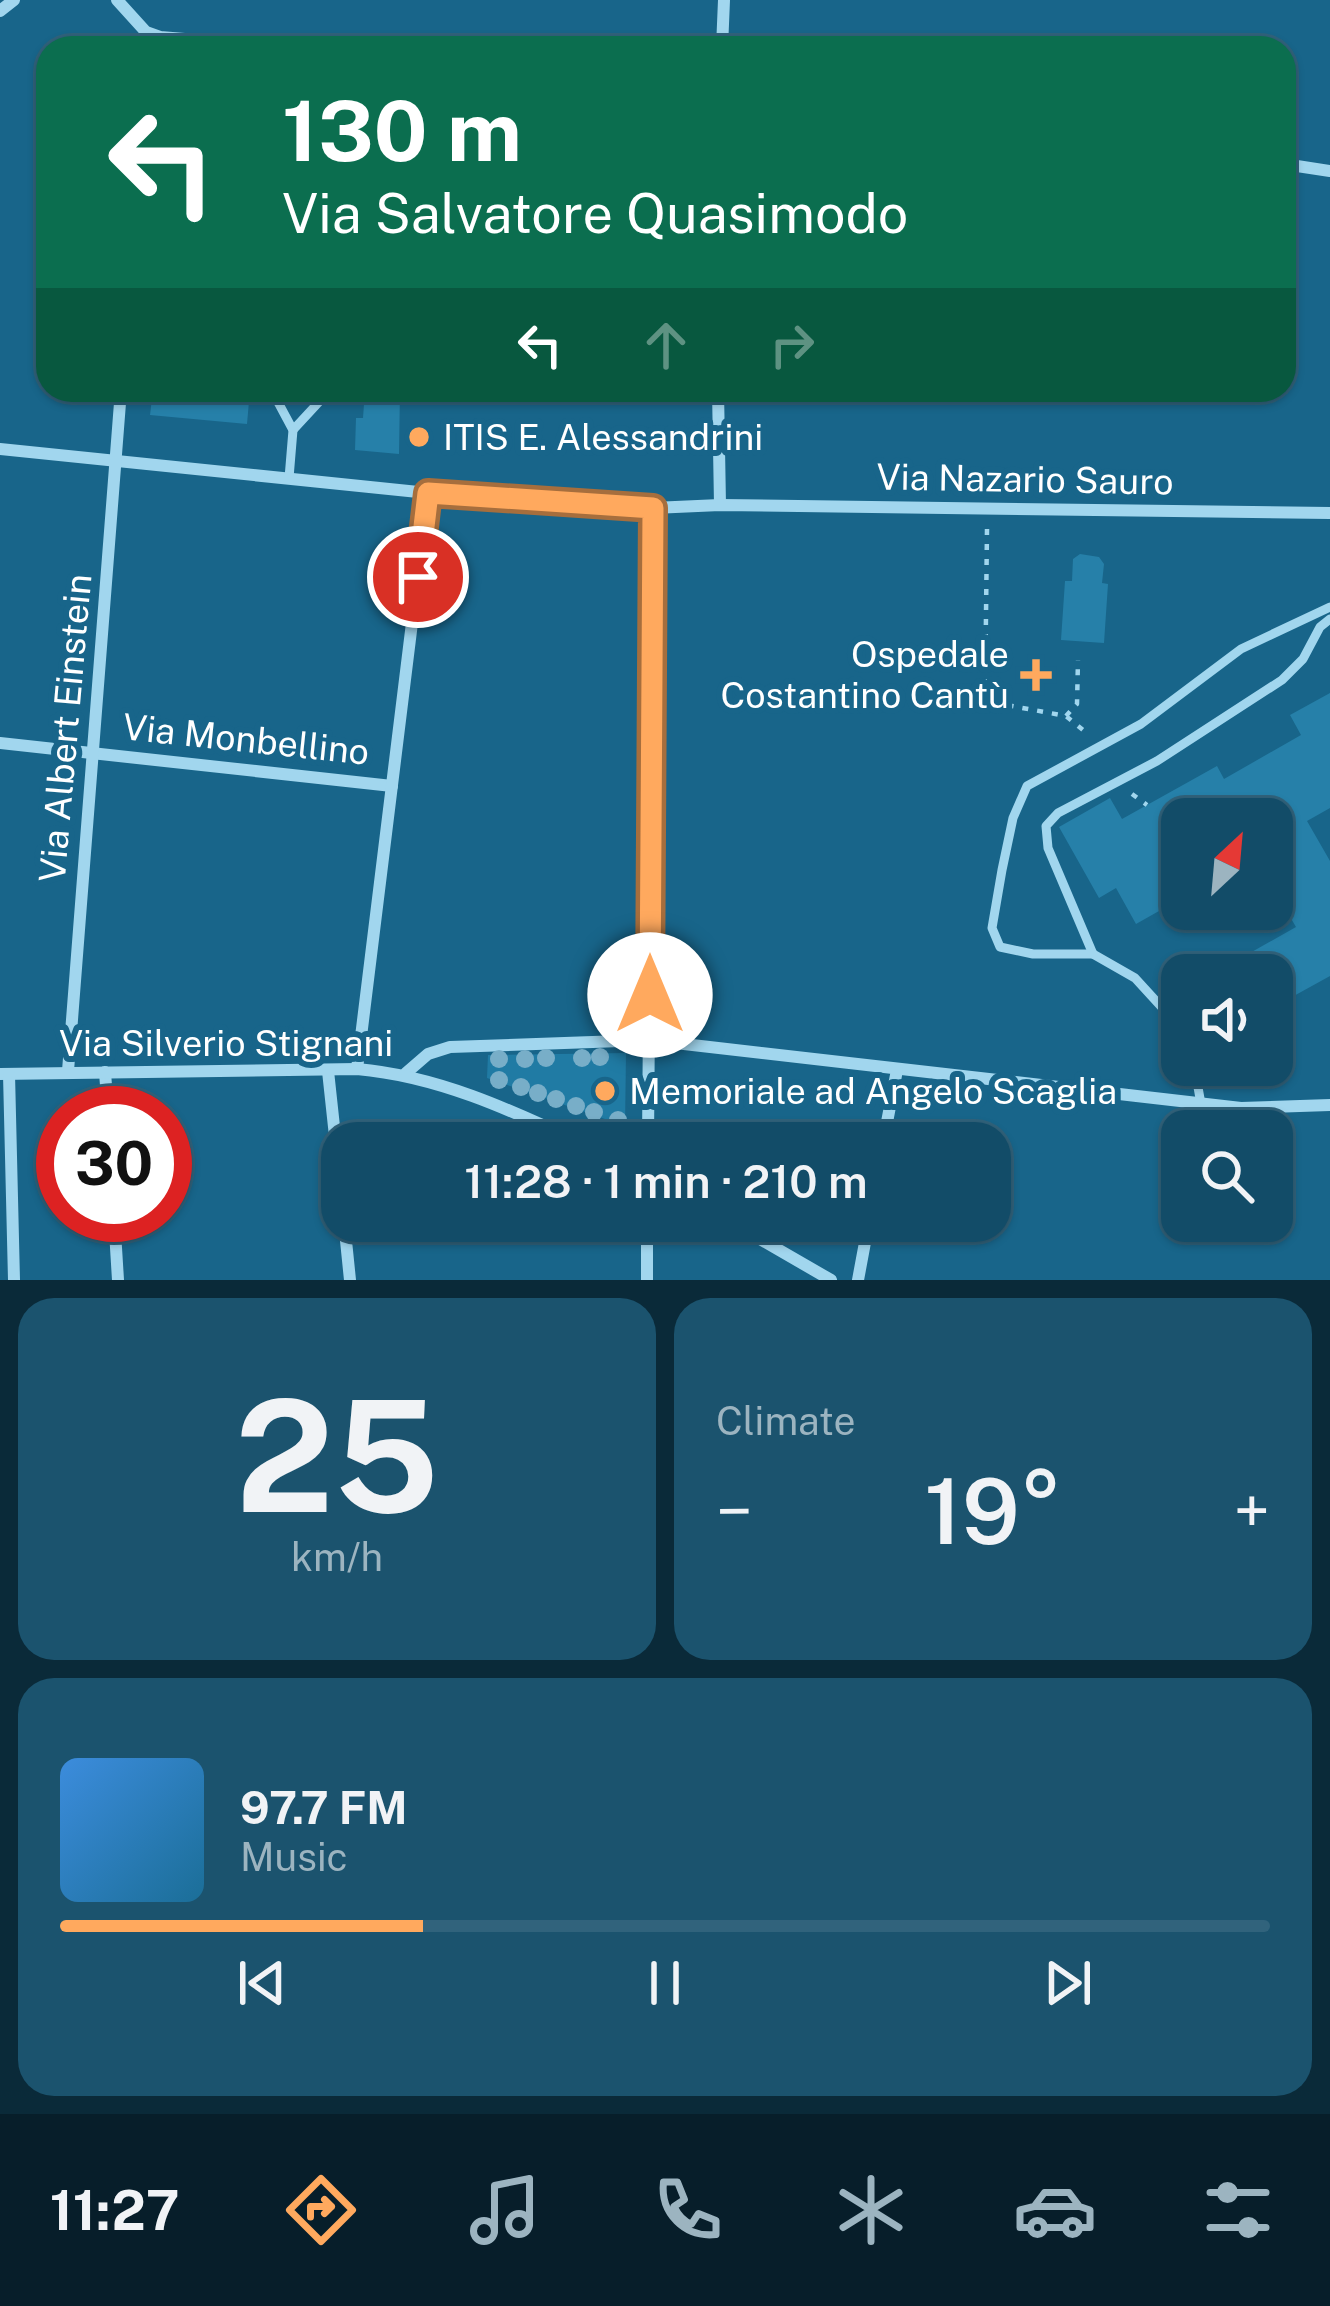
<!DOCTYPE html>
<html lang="en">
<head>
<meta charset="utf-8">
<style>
  body { margin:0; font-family:"Public Sans",sans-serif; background:#1b536e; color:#f1f3f6; height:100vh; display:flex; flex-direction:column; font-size:45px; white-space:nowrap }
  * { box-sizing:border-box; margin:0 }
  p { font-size:39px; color:#9cb4c0 }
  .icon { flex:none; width:66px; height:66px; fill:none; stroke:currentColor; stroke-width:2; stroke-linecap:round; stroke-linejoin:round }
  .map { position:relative; height:1280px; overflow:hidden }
  .details { display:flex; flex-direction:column; gap:18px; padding:18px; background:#0a2a39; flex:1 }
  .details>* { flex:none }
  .guide { position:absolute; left:36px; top:36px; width:1260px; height:366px; border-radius:36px; box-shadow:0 3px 9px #0004,0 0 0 3px #31637c; background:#0b6e4f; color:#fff; overflow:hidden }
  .needle { width:78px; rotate:26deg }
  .fabs { position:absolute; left:1161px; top:798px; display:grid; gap:24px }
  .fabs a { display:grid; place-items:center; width:132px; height:132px; border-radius:24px; background:#124c68; box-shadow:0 3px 9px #0004,0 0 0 3px #31637c; font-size:60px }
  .speed { position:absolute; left:36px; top:1086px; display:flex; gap:24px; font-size:60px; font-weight:700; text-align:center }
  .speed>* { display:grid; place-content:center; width:156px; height:156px; border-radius:50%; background:#124c68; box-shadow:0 3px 9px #0004,0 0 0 3px #31637c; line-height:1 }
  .speed .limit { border:18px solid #d22; background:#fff; color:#111 }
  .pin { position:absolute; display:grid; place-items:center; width:102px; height:102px; color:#fff; margin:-51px; border:6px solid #fff; border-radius:50%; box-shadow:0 3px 12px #0007 }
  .me { position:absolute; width:132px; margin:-66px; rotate:0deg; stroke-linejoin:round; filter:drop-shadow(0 0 9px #0008) }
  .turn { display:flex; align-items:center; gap:42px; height:252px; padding:0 48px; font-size:54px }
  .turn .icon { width:156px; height:156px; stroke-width:2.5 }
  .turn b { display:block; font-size:84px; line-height:102px }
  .lanes { display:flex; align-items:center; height:114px; padding:0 48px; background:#0003; justify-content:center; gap:60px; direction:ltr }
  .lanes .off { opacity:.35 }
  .big { font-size:90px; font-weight:600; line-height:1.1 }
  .details .tile { flex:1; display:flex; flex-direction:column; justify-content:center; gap:18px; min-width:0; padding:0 42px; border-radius:36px; background:#1b536e }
  .details .dial { align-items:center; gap:0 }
  .dial b { font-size:156px; line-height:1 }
  .song { display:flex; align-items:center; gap:36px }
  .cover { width:144px; height:144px; border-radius:18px; background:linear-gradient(135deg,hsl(210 70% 55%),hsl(200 70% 35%)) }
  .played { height:12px; border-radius:6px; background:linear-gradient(90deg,#ffa95e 30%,#31637c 30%) }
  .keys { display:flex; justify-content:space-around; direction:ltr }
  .heat { display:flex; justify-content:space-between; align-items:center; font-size:66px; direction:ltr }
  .details .tiles { flex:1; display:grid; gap:18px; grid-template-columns:1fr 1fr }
  .tile:last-child { grid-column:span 2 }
  .trip { position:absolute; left:321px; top:1122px; width:690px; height:120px; border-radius:36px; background:#124c68; box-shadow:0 3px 9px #0004,0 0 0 3px #31637c; font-weight:600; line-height:120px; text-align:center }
  .dock { display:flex; height:192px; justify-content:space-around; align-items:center; background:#071e2a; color:#9cb4c0 }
  .dock .icon { width:84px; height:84px }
  .dock .active { color:#ffa95e }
  .dock b { font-size:54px; color:#f1f3f6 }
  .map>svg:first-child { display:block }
  .green { fill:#207ba4 }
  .building { fill:#2680a9 }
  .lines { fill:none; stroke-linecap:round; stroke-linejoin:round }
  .path { stroke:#a1d6ee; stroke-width:4.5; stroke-dasharray:6 9; stroke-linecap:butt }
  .service { stroke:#a1d6ee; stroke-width:9 }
  .minor { stroke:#a1d6ee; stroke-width:12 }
  .tree { fill:#78aec8 }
  .route-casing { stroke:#a66e3d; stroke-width:30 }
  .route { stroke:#ffa95e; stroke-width:21 }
  .poi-dot { fill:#ffa95e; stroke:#18658a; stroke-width:4.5 }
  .labels { text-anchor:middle; stroke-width:12; stroke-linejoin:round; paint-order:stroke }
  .poi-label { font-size:36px; fill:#fff; stroke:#18658a; text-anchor:start }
  .street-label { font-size:36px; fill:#fff; stroke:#18658a }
</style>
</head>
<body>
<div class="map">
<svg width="1330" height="1280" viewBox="0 0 1330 1280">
  <rect width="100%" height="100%" fill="#18658a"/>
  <polygon class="green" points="626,1053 625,1126 487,1078 488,1055"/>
  <g class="building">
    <polygon points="153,390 250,390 247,424 150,415"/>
    <polygon points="365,390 400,390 399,454 355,450 356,418 363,418"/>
    <polygon points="1080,554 1099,557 1104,564 1102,583 1108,584 1104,643 1061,640 1065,581 1072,581 1073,559"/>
    <polygon points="1330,693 1330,808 1307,821 1330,861 1330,976 1272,1008 1272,975 1211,975 1296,927 1272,886 1272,819 1182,819 1182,898 1136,924 1116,888 1099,898 1059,827 1110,798 1122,819 1217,766 1224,779 1301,735 1290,715"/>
  </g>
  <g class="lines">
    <g class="path">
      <polyline points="987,529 985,701 1066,716 1088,734"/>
      <polyline points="1066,716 1077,704 1078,660"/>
      <polyline points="1132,794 1147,805"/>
    </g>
    <g class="service">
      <polyline points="280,390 278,402 293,430 289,478"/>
      <polyline points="293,430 330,390"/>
      <polyline points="1093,954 1048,848 1046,826 1058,813 1157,761 1282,680 1303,659 1320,627 1330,619"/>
      <polyline points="1182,1040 1167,1013 1135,978 1093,954 1033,954 1000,947 992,928 1002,870 1013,818 1027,786 1141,724 1241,649 1330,607"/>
      <polyline points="1194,1065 1201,1104"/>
    </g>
    <g class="minor">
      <polyline points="117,0 146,32 160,37 295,48"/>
      <polyline points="0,11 14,0"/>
      <polyline points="722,48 724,0"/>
      <polyline points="1284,164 1330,171"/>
      <polyline points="718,390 720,505"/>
      <polyline points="0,449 428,493 653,508 720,505 1330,513"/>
      <polyline points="0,743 392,786"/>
      <polyline points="357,1069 428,493"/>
      <polyline points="68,1071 121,390"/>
      <polyline points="328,1071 342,1201"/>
      <polyline points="105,1072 108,1113"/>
      <polyline points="406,1073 428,1054 450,1047 649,1040 1241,1108 1330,1105"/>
      <path d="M0,1074l357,-5c80,7 152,40 224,74"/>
      <polyline points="9,1074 14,1280"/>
      <polyline points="648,1143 653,508"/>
      <polyline points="883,1143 897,1070"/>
      <polyline points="114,1215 118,1280"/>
      <polyline points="344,1221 350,1280"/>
      <polyline points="729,1221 831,1280"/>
      <polyline points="647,1280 647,1221"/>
      <polyline points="858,1280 869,1221"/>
    </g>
  </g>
  <g class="tree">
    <circle cx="600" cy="1057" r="9"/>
    <circle cx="546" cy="1058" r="9"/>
    <circle cx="582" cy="1058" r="9"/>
    <circle cx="499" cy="1059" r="9"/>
    <circle cx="525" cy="1059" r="9"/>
    <circle cx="499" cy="1080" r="9"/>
    <circle cx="521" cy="1087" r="9"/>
    <circle cx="538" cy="1093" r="9"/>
    <circle cx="556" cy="1099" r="9"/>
    <circle cx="576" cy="1106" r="9"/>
    <circle cx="594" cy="1112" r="9"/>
    <circle cx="618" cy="1120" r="9"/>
  </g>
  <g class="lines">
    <defs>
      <polyline id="route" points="418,577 428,493 653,508 650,995"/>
    </defs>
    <use href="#route" class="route-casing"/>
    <use href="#route" class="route"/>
  </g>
  <g class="poi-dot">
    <circle cx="419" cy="437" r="12"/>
    <path d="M1030 657h12v12h12v12h-12v12h-12v-12h-12v-12h12z"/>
    <circle cx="605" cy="1091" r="12"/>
  </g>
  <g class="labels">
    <g class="poi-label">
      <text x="443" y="450">ITIS E. Alessandrini</text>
      <text x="1009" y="667" text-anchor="end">Ospedale<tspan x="1009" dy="41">Costantino Cantù</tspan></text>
      <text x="629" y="1104">Memoriale ad Angelo Scaglia</text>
    </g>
    <g class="street-label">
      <text transform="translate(1025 479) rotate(1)" y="13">Via Nazario Sauro</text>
      <text transform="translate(65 728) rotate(-85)" y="13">Via Albert Einstein</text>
      <text transform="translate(246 739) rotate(6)" y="13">Via Monbellino</text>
      <text x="226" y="1056">Via Silverio Stignani</text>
    </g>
  </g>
</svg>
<div class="fabs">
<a><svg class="needle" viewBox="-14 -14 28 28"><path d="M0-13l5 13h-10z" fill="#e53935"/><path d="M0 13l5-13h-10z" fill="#9cb4c0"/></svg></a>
<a><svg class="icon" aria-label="sound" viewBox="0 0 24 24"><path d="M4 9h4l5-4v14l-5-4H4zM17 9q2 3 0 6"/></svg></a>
<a><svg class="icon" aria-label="search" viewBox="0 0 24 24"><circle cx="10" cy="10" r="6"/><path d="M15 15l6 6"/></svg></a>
</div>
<div class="speed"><div class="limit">30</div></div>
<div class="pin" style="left:418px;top:577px;background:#d93025"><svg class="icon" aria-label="arrive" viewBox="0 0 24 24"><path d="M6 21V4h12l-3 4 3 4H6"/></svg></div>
<svg class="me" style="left:650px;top:995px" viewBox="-20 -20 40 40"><circle r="19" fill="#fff"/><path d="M0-13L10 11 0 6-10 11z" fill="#ffa95e"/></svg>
<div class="trip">11:28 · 1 min · 210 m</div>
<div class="guide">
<div class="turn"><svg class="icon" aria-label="left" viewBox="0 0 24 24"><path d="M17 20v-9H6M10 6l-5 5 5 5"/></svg><div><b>130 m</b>Via Salvatore Quasimodo</div></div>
<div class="lanes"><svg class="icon" aria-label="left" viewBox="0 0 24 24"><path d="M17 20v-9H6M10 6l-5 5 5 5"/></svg><svg class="icon off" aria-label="ahead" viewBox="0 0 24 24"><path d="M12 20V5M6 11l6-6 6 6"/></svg><svg class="icon off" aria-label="right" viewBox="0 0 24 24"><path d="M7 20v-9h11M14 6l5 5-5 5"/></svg></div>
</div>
</div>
<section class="details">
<div class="tiles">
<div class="tile dial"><b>25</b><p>km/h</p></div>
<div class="tile"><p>Climate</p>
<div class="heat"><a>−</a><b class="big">19°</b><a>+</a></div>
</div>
<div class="tile">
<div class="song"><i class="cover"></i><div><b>97.7 FM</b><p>Music</p></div></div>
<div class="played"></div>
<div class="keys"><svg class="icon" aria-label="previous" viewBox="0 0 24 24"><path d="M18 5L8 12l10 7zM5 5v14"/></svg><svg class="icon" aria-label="pause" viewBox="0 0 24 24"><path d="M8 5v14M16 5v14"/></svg><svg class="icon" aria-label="next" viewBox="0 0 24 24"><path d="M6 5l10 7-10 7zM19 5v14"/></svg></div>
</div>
</div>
</section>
<nav class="dock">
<b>11:27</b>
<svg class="icon active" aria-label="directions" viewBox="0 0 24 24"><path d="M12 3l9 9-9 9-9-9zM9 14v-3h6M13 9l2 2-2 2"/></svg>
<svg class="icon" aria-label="music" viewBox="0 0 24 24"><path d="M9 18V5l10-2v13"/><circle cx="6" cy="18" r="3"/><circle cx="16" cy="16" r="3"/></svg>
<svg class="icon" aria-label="phone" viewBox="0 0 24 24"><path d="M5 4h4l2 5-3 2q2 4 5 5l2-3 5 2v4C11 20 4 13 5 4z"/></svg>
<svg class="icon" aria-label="climate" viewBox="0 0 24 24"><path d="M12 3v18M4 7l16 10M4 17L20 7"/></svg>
<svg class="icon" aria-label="car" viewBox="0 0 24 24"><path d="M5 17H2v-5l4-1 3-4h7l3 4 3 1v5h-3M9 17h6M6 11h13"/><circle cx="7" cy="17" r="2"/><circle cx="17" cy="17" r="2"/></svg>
<svg class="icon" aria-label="filters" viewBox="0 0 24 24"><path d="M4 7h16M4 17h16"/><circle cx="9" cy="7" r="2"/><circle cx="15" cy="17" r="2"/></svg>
</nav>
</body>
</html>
